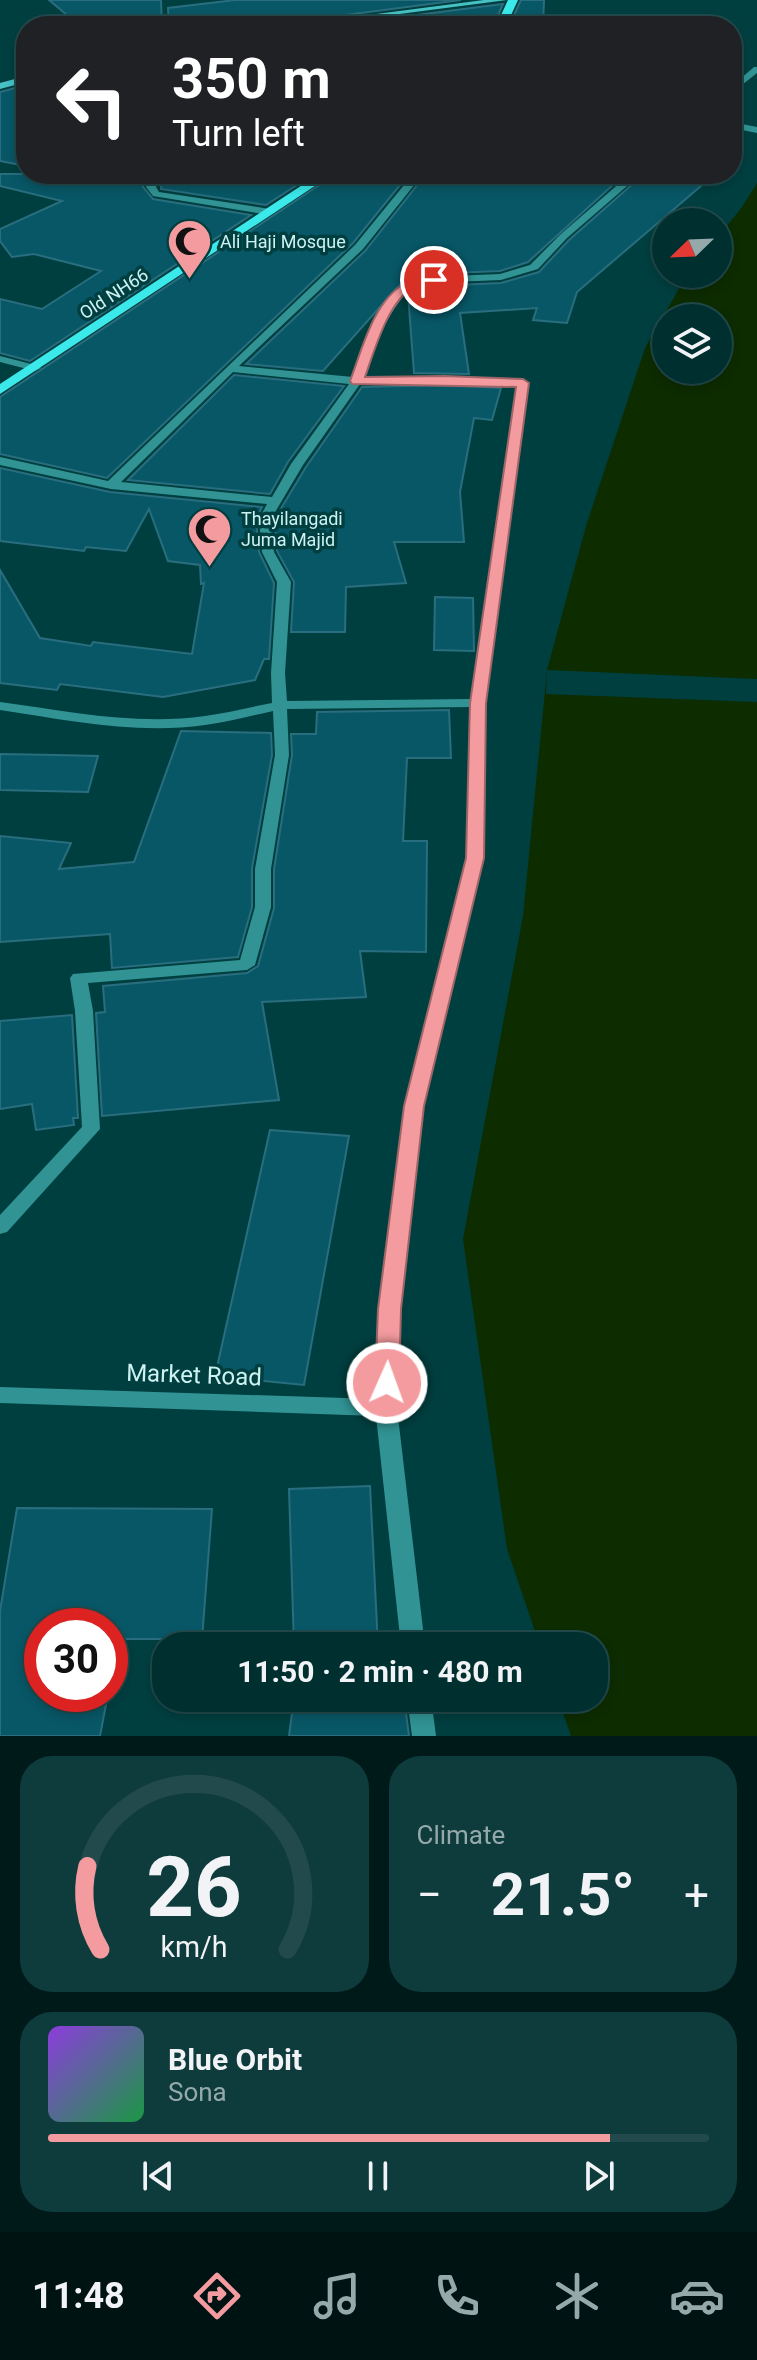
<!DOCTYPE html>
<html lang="en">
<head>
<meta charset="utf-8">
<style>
  body { margin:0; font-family:Roboto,sans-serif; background:#0e3b3c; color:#f1f3f6; height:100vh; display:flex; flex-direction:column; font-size:30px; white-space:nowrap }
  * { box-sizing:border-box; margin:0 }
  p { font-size:26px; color:#95a9ab }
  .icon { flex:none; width:44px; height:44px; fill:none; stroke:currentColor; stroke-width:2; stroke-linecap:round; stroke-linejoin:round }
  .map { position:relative; height:1736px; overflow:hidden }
  .drawer { display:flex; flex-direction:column; gap:20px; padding:20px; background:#001a1a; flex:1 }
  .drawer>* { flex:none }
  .guide { position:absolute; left:16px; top:16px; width:726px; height:168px; border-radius:32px; box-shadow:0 4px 12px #0003,0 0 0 2px #224a4c; background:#202124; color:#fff; overflow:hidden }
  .needle { width:52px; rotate:247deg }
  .fabs { position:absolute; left:652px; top:208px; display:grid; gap:16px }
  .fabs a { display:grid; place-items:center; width:80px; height:80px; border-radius:50%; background:#002f30; box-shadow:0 4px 12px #0003,0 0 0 2px #224a4c; font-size:40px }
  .speed { position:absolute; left:24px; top:1608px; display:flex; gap:16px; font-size:40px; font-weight:700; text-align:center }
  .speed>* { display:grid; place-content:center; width:104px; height:104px; border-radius:50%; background:#002f30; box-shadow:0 4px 12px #0003,0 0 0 2px #224a4c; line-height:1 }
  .speed .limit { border:12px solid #d22; background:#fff; color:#111 }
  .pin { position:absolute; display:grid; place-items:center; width:68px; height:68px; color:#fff; margin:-34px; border:4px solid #fff; border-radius:50%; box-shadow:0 2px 8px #0007 }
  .me { position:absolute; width:88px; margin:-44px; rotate:2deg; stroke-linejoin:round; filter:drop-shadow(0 0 6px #0008) }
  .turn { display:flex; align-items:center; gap:28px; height:168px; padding:0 24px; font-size:36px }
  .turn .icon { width:104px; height:104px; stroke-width:2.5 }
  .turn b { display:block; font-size:56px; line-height:68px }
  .big { font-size:60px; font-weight:700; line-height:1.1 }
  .drawer .widget { flex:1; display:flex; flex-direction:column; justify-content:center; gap:12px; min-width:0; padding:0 28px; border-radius:32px; background:#0e3b3c }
  .drawer .dial { align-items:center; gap:0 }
  .dial svg { height:208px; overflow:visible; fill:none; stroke:#224a4c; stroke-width:7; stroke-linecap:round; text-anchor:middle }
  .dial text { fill:#f1f3f6; stroke:none }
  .song { display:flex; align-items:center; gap:24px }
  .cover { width:96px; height:96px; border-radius:12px; background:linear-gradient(135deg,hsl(270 70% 55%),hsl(140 70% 35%)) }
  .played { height:8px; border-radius:4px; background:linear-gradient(90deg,#f49b9f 85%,#224a4c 85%) }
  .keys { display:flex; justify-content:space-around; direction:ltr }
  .heat { display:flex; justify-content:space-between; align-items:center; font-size:44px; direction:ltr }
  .drawer .tiles { flex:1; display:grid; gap:20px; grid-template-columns:1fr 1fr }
  .widget:last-child { grid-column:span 2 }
  .trip { position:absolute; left:152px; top:1632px; width:456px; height:80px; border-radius:32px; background:#002f30; box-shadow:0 4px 12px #0003,0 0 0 2px #224a4c; font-weight:700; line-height:80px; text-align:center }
  .menu { display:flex; height:128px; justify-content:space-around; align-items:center; background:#001313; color:#95a9ab }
  .menu .icon { width:56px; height:56px }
  .menu .active { color:#f49b9f }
  .menu b { font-size:36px; color:#f1f3f6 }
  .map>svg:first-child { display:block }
  .water { fill:#0d2c00; fill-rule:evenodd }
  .pier { fill:#003f40 }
  .building { fill:#085767; stroke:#296e7e; stroke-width:2 }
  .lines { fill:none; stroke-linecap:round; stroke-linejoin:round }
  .street { fill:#319394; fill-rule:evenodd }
  .secondary { fill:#47c2c4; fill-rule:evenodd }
  .primary { fill:#3be9eb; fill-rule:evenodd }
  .route { fill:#f49b9f; stroke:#9f6567; stroke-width:2 }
  .labels { text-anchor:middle; stroke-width:7; stroke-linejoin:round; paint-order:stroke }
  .far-poi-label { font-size:18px; fill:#cef1f1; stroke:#003f40; text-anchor:start }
  .far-street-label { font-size:18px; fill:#cef1f1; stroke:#003f40 }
  .near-street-label { font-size:24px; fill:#cef1f1; stroke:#003f40 }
</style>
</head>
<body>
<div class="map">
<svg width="757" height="1736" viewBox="0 0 757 1736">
  <rect width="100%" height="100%" fill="#003f40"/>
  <path class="water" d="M757,183v1553h-186l-13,-38h36v-52h-54l-33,-97 -44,-310 60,-323 24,-246 39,-144 59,-178 35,-61 11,-13h27v-37l24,-30zM666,318h52v52h-52z"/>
  <polygon class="pier" points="547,670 757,679 757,702 546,694"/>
  <g class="building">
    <polygon points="49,0 161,0 162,26 80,26"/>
    <polygon points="235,0 461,0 284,23 281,26 169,26 168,8"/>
    <polygon points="521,0 544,0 543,26 509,26"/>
    <polygon points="503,4 493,26 330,26"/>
    <polygon points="26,85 26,166 0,161 0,92"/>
    <polygon points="0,174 146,174 143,187 153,199 251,215 30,361 0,353 0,299 42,309 101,271 34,254 12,257 0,241 0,229 62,201 0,186"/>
    <polygon points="162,174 314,174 266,205 161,189"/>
    <polygon points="336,174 409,174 353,243 107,478 0,454 0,397"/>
    <polygon points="426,174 497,180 498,174 625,174 528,262 500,271 426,274 405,282 404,280 323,371 246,364 365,251"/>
    <polygon points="644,174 715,174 577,292 567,323 533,320 537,308 460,313 469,374 414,373 408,294 429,286 501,283 539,272 569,240"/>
    <polygon points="234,375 344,386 288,462 270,494 128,480"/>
    <polygon points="445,385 501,388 492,420 474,418 460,492 464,542 394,542 406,583 346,587 345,632 291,632 294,582 277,551 274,520 306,467 362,387"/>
    <polygon points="0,468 110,492 262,507 256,519 259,552 274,583 269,659 264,659 255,680 163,697 60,684 57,690 0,683 0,570 40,638 91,646 93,642 192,654 204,583 201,584 200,565 168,561 149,509 126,551 86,547 84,551 0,541"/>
    <polygon points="435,597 473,598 474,651 434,650"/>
    <polygon points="449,710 451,758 407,758 403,841 427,841 426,952 360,951 366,997 262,1002 279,1100 102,1116 96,1013 105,1012 103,986 247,973 258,966 274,908 274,869 292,755 291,734 316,734 317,712"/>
    <polygon points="181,731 271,733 272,755 252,868 252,907 238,957 112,968 110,934 0,942 0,836 71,843 59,869 134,862"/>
    <polygon points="0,754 56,755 98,756 88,792 0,790"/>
    <polygon points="72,1015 78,1118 73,1118 74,1125 36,1130 32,1104 0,1109 0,1021"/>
    <polygon points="270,1130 349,1136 304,1385 215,1376"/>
    <polygon points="370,1486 378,1646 294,1646 289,1489"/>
    <polygon points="17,1508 212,1509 202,1639 110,1639 110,1626 42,1626 42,1694 108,1694 100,1736 0,1736 0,1611"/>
    <polygon points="294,1698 404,1698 409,1736 289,1736"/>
  </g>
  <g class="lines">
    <g class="street">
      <polygon points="754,67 757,67 757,73 732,93 732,86"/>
      <polygon points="732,122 757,127 757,133 732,128"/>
      <polygon points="149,174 159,174 160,180 156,187 159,192 270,209 275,212 270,215 153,196 146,187 150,180"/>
      <path d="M413,174h10l-60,75 -124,117 114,11 22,-55 23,-34 28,-11 74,-3 30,-9 31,-31 69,-60h11l-74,64 -29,31 -37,11 -73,3 -22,9 -21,30 -21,55 81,-1 78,4 6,3 -44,320 -2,155 -60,248 -24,203 -2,99 28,238h-24l-25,-230 -376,-13v-16l376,12 3,-90 26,-203 62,-248 4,-151 -184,2 2,46 -18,114v38l-16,58 -8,5 -159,13 5,28 7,118 -93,103 -7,2v-19l82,-88 -7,-116 -5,-33 3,-4 167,-14 15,-53v-38l20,-114 -2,-44c-23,5 -45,11 -68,14 -68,10 -138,-5 -205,-15v-8c67,9 137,24 205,14 22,-3 45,-9 67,-13l-1,-30 6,-91 -15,-30 -3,-33 8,-15 -156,-15 -111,-24v-8l108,24 247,-236zM233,372l116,12 -58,80 -19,33 -151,-15zM445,382l72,4 -46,313 -184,2 -2,-28 6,-91 -17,-30 -3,-33 32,-54 57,-81z"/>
      <polygon points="0,356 39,366 41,368 35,371 0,362"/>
      <polygon points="407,1698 431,1698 436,1736 412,1736"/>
    </g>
    <g class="secondary">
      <polygon points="484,0 507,0 307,26 284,26"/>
      <polygon points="26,76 26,82 0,89 0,83"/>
    </g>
    <g class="primary">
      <polygon points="508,0 518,0 506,26 496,26"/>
      <polygon points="319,174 333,174 0,394 0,384"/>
    </g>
  </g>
  <path class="route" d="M434,276l6,4 -2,2c-7,2 -18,2 -25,6 -25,13 -39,64 -48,89l80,-1 78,3 6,4 -43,320 -2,155 -60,248 -23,203 -2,74 -4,7 -8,3 -9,-3 -3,-7 3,-74 26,-203 62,-248 4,-155 46,-316 -164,-3 -2,-3c12,-31 23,-79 54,-97 8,-5 21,-6 30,-8z"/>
  <defs>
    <symbol id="mosque-pin" viewBox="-11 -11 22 30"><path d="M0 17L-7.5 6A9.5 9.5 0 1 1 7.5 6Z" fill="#f49b9f" stroke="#003f40"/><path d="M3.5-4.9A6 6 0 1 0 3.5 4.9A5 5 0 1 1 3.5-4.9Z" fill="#111"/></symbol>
  </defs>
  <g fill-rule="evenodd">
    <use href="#mosque-pin" x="164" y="216" width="51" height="69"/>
    <use href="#mosque-pin" x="184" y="504" width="51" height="69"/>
  </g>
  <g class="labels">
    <g class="far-poi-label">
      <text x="220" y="248">Ali Haji Mosque</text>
      <text x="241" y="525">Thayilangadi<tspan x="241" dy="21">Juma Majid</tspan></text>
    </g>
    <g class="far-street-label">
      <text transform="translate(114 294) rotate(-33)" y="6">Old NH66</text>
    </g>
    <g class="near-street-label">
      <text transform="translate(194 1375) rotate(2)" y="8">Market Road</text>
    </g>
  </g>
</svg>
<div class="fabs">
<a><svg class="needle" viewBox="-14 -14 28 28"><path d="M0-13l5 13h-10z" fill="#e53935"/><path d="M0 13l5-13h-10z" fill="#95a9ab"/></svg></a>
<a><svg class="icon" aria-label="layers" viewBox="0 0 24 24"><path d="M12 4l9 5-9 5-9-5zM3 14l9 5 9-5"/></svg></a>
</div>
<div class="speed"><div class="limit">30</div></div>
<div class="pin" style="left:434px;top:280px;background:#d93025"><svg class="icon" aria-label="arrive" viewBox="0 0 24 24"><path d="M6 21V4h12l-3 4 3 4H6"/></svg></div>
<svg class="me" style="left:387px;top:1383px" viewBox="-20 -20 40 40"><circle r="17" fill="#f49b9f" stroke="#fff" stroke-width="3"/><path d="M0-11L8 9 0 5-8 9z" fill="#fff"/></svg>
<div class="trip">11:50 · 2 min · 480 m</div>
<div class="guide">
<div class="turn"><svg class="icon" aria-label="left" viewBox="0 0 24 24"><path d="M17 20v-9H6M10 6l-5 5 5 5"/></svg><div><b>350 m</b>Turn left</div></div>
</div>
</div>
<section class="drawer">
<div class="tiles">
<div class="widget dial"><svg viewBox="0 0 100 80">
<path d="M14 69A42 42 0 1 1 86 69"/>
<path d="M14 69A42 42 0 0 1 9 37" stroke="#f49b9f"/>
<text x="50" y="56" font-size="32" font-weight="700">26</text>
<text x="50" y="72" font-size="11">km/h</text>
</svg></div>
<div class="widget"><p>Climate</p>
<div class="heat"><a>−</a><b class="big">21.5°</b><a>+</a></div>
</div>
<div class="widget">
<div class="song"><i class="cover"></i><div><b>Blue Orbit</b><p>Sona</p></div></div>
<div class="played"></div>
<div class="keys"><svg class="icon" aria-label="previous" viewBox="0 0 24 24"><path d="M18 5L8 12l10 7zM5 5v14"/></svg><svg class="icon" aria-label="pause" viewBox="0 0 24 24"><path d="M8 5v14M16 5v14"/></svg><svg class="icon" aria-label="next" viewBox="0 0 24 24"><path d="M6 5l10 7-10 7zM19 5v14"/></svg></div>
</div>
</div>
</section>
<nav class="menu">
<b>11:48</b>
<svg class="icon active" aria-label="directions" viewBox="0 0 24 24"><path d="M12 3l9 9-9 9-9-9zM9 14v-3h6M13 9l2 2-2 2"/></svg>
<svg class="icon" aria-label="music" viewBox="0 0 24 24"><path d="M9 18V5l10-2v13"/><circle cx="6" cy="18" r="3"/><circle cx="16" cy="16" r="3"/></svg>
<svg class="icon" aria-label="phone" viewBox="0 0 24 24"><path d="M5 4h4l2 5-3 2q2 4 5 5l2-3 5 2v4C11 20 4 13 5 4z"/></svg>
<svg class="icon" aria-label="climate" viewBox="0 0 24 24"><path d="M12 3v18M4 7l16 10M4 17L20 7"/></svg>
<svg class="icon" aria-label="car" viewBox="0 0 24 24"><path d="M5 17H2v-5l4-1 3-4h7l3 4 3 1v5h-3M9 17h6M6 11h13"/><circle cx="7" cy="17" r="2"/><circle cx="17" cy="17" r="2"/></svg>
</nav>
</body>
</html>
